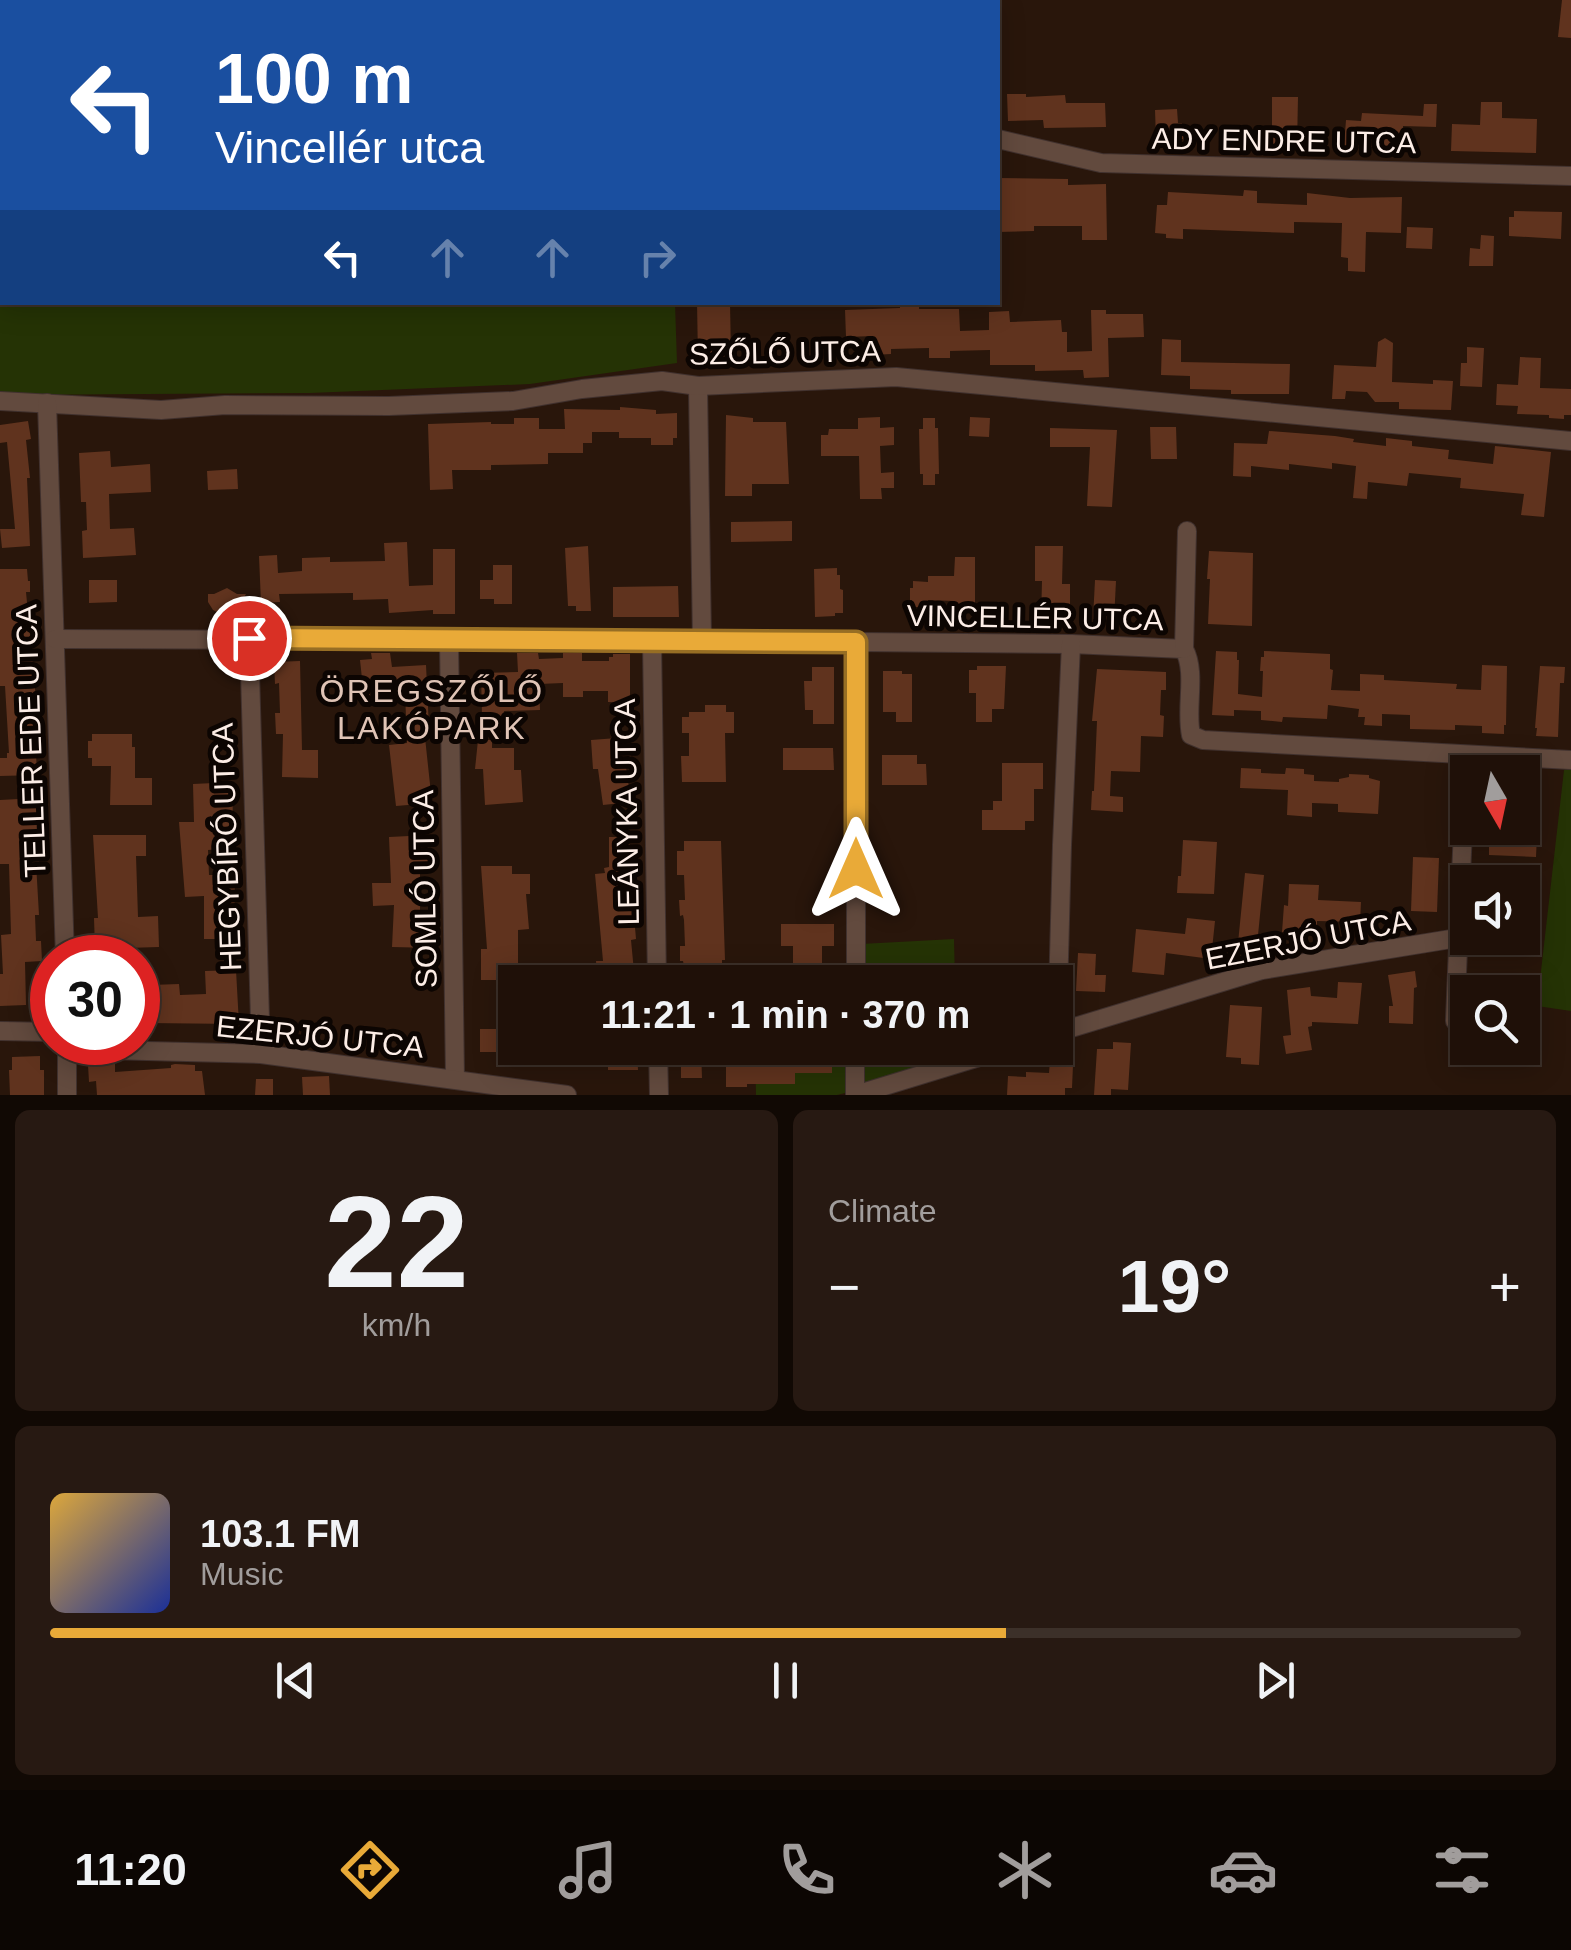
<!DOCTYPE html>
<html lang="en">
<head>
<meta charset="utf-8">
<style>
  body { margin:0; font-family:Helvetica,sans-serif; background:#271912; color:#f1f3f6; height:100vh; display:flex; flex-direction:column; font-size:38px; white-space:nowrap }
  * { box-sizing:border-box; margin:0 }
  p { font-size:32px; color:#a19d9c }
  .icon { flex:none; width:55px; height:55px; fill:none; stroke:currentColor; stroke-width:2; stroke-linecap:round; stroke-linejoin:round }
  .map { position:relative; height:1095px; overflow:hidden }
  .side { display:flex; flex-direction:column; gap:15px; padding:15px; background:#110904; flex:1 }
  .side>* { flex:none }
  .banner { position:absolute; left:0px; top:0px; width:1000px; height:305px; box-shadow:0 5px 25px #0003,0 0 0 2px #3c3029; background:#1a4fa0; color:#fff; overflow:hidden }
  .needle { width:65px; rotate:171deg }
  .buttons { position:absolute; left:1450px; top:755px; display:grid; gap:20px }
  .buttons a { display:grid; place-items:center; width:90px; height:90px; border-radius:0px; background:#1f1008; box-shadow:0 5px 25px #0003,0 0 0 2px #3c3029; font-size:50px }
  .speed { position:absolute; left:30px; top:935px; display:flex; gap:20px; font-size:50px; font-weight:700; text-align:center }
  .speed>* { display:grid; place-content:center; width:130px; height:130px; border-radius:50%; background:#1f1008; box-shadow:0 5px 25px #0003,0 0 0 2px #3c3029; line-height:1 }
  .speed .limit { border:15px solid #d22; background:#fff; color:#111 }
  .pin { position:absolute; display:grid; place-items:center; width:85px; height:85px; color:#fff; margin:-42px; border:5px solid #fff; border-radius:50%; box-shadow:0 2px 10px #0007 }
  .me { position:absolute; width:110px; margin:-55px; rotate:0deg; stroke-linejoin:round; filter:drop-shadow(0 0 8px #0008) }
  .turn { display:flex; align-items:center; gap:35px; height:210px; padding:0 50px; font-size:45px }
  .turn .icon { width:130px; height:130px; stroke-width:2.5 }
  .turn b { display:block; font-size:70px; line-height:85px }
  .lanes { display:flex; align-items:center; height:95px; padding:0 50px; background:#0003; justify-content:center; gap:50px; direction:ltr }
  .lanes .off { opacity:.35 }
  .big { font-size:75px; font-weight:600; line-height:1.1 }
  .side .widget { flex:1; display:flex; flex-direction:column; justify-content:center; gap:15px; min-width:0; padding:0 35px; border-radius:15px; background:#271912 }
  .side .dial { align-items:center; gap:0 }
  .dial b { font-size:130px; line-height:1 }
  .song { display:flex; align-items:center; gap:30px }
  .cover { width:120px; height:120px; border-radius:15px; background:linear-gradient(135deg,hsl(40 70% 55%),hsl(230 70% 35%)) }
  .played { height:10px; border-radius:5px; background:linear-gradient(90deg,#e9aa38 65%,#3c3029 65%) }
  .keys { display:flex; justify-content:space-around; direction:ltr }
  .heat { display:flex; justify-content:space-between; align-items:center; font-size:55px; direction:ltr }
  .side .tiles { flex:1; display:grid; gap:15px; grid-template-columns:1fr 1fr }
  .widget:last-child { grid-column:span 2 }
  .trip { position:absolute; left:498px; top:965px; width:575px; height:100px; border-radius:0px; background:#1f1008; box-shadow:0 5px 25px #0003,0 0 0 2px #3c3029; font-weight:600; line-height:100px; text-align:center }
  .tab-bar { display:flex; height:160px; justify-content:space-around; align-items:center; background:#0c0603; color:#a19d9c }
  .tab-bar .icon { width:70px; height:70px }
  .tab-bar .current { color:#e9aa38 }
  .tab-bar b { font-size:45px; color:#f1f3f6 }
  .map>svg:first-child { display:block }
  .green { fill:#253305 }
  .building { fill:#60331e }
  .lines { fill:none; stroke-linecap:round; stroke-linejoin:round }
  .street-casing { stroke:#40312e; stroke-width:20 }
  .street { stroke:#624a3e; stroke-width:18 }
  .route-casing { stroke:#976e24; stroke-width:25 }
  .route { stroke:#e9aa38; stroke-width:18 }
  .labels { text-anchor:middle; stroke-width:10; stroke-linejoin:round; paint-order:stroke }
  .street-label { font-size:30px; fill:#fcede6; stroke:#0c0502 }
  .neighbourhood-label { font-size:32px; letter-spacing:2.5px; fill:#e0c4b6; stroke:#0c0502 }
</style>
</head>
<body>
<div class="map">
<svg width="1571" height="1095" viewBox="0 0 1571 1095">
  <rect width="100%" height="100%" fill="#29160b"/>
  <g class="green">
    <rect x="411" y="0" width="255" height="2"/>
    <polygon points="0,37 2,37 2,302 675,303 677,363 530,384 310,393 0,395"/>
    <polygon points="1571,769 1571,1011 1537,1006 1564,770"/>
    <polygon points="954,939 955,982 860,982 861,944"/>
    <polygon points="755,1048 849,1048 849,1092 837,1095 756,1095"/>
    <polygon points="860,1048 956,1048 956,1056 860,1088"/>
  </g>
  <g class="building">
    <polygon points="1562,0 1571,0 1571,38 1558,37"/>
    <polygon points="1007,94 1026,94 1026,97 1065,95 1066,103 1105,103 1106,127 1044,128 1043,120 1008,121"/>
    <polygon points="1272,97 1298,97 1297,146 1272,146"/>
    <polygon points="1481,102 1502,102 1502,118 1537,119 1536,153 1451,151 1452,124 1480,125"/>
    <polygon points="1424,104 1437,104 1436,127 1403,126 1402,148 1344,146 1346,120 1361,121 1362,113 1423,116"/>
    <polygon points="1177,109 1178,123 1182,123 1183,139 1156,139 1155,110"/>
    <polygon points="998,178 1068,179 1068,185 1106,184 1107,240 1082,240 1082,226 1034,226 1034,231 998,232"/>
    <polygon points="1244,190 1257,191 1257,203 1307,205 1307,193 1350,198 1402,197 1401,233 1366,232 1365,272 1348,271 1348,258 1341,257 1342,223 1294,222 1294,233 1183,229 1183,239 1166,238 1166,234 1155,233 1157,205 1167,205 1168,192 1243,196"/>
    <polygon points="1514,211 1562,212 1561,239 1509,236 1509,217 1514,217"/>
    <polygon points="1407,227 1433,228 1432,249 1406,248"/>
    <polygon points="1481,235 1494,236 1493,266 1469,266 1470,248 1480,249"/>
    <polygon points="697,302 730,302 731,357 698,358"/>
    <polygon points="900,302 919,302 919,309 959,309 960,331 989,330 989,312 1009,311 1010,322 1061,320 1062,332 1067,332 1067,352 1092,351 1091,310 1106,310 1106,314 1143,314 1144,337 1108,338 1109,377 1084,378 1083,370 1035,371 1035,365 990,365 990,350 950,351 950,358 929,358 929,348 891,349 891,354 873,355 873,336 846,337 845,310 900,308"/>
    <polygon points="1385,338 1393,343 1392,382 1433,384 1433,380 1453,381 1451,410 1399,409 1399,402 1375,402 1367,392 1346,391 1345,399 1332,399 1334,365 1376,367 1378,342"/>
    <polygon points="1162,339 1181,340 1181,362 1290,364 1289,394 1231,394 1231,390 1190,389 1190,376 1161,375"/>
    <polygon points="1467,347 1484,348 1482,387 1460,386 1461,363 1467,363"/>
    <polygon points="1520,357 1541,358 1540,388 1571,389 1571,415 1564,415 1564,419 1549,418 1549,415 1517,414 1518,406 1496,405 1497,384 1518,385"/>
    <polygon points="620,407 656,410 656,414 677,413 677,438 673,438 673,445 651,445 651,438 619,438 619,432 592,432 592,443 583,443 583,453 548,453 548,464 491,465 491,470 452,470 453,489 430,490 428,424 491,422 491,424 514,424 514,418 539,418 539,429 565,429 564,409 620,410"/>
    <polygon points="726,415 753,418 753,422 786,422 789,484 752,484 752,496 725,496"/>
    <polygon points="880,417 880,428 894,427 894,445 880,446 881,473 894,472 894,488 881,488 882,499 860,499 859,456 821,456 821,435 828,435 829,429 858,429 858,418"/>
    <polygon points="970,417 990,418 989,437 969,436"/>
    <polygon points="923,418 935,418 935,428 938,428 939,474 935,474 935,485 923,485 923,474 920,474 919,429 923,429"/>
    <polygon points="28,421 31,439 26,440 30,478 27,478 30,546 2,548 0,529 15,529 7,442 0,443 0,425"/>
    <polygon points="1150,427 1176,427 1177,459 1151,459"/>
    <polygon points="1050,428 1117,430 1112,507 1087,506 1090,447 1050,447"/>
    <polygon points="1269,431 1335,436 1354,439 1353,442 1386,446 1386,438 1412,441 1412,446 1449,450 1448,459 1493,464 1495,446 1551,452 1544,517 1521,515 1524,494 1460,488 1461,478 1409,473 1407,486 1368,482 1367,499 1353,498 1356,466 1332,463 1332,469 1289,464 1289,470 1251,466 1251,477 1233,476 1234,443 1267,444"/>
    <polygon points="110,451 111,467 150,464 151,492 109,494 110,529 134,528 136,555 83,558 82,531 87,530 86,502 81,502 79,453"/>
    <polygon points="237,469 238,489 208,490 207,471"/>
    <polygon points="792,521 792,541 731,542 731,522"/>
    <polygon points="407,542 409,586 433,585 433,549 455,549 455,614 433,614 433,610 389,613 388,599 353,600 353,593 279,594 280,602 261,603 259,556 277,555 278,573 302,571 302,558 330,557 330,562 385,561 384,543"/>
    <polygon points="588,546 591,611 576,611 576,606 568,606 565,548"/>
    <polygon points="1035,546 1063,546 1062,584 1070,584 1070,619 1041,619 1042,581 1035,581"/>
    <polygon points="1209,551 1253,553 1252,626 1208,624 1210,579 1207,579"/>
    <polygon points="955,557 975,557 975,613 954,613 954,601 928,600 928,607 912,607 912,600 910,600 910,588 913,588 913,581 928,582 928,576 954,576"/>
    <polygon points="493,565 512,565 512,604 494,604 494,599 480,599 480,580 493,580"/>
    <polygon points="837,568 837,575 840,575 840,589 843,590 843,613 835,613 835,616 815,617 814,569"/>
    <polygon points="0,569 27,569 28,581 30,581 30,592 26,592 39,731 35,731 37,775 0,776 0,758 7,758 7,753 9,753 5,686 0,686"/>
    <polygon points="89,580 117,580 117,602 89,603"/>
    <polygon points="1095,580 1116,581 1114,620 1093,619"/>
    <polygon points="678,586 679,617 613,617 613,587"/>
    <polygon points="227,588 237,594 246,594 237,610 229,614 221,614 213,610 208,602 208,594 214,594"/>
    <polygon points="1216,651 1237,652 1237,660 1239,660 1238,694 1262,697 1263,671 1260,671 1261,657 1264,657 1264,651 1330,654 1330,669 1333,670 1331,690 1360,691 1360,674 1384,675 1384,680 1457,684 1456,689 1481,690 1482,665 1507,666 1506,725 1504,725 1504,734 1482,733 1482,726 1455,725 1455,730 1410,729 1410,715 1382,714 1382,726 1364,725 1365,717 1358,717 1359,709 1328,705 1327,719 1283,717 1282,722 1261,720 1261,711 1234,710 1234,716 1212,715"/>
    <polygon points="371,653 390,653 392,667 426,665 429,728 424,728 432,803 396,806 389,745 407,743 405,692 364,697 360,660 372,659"/>
    <polygon points="517,653 538,653 539,659 563,658 563,653 582,653 582,661 609,661 609,657 613,657 613,654 630,654 630,703 608,702 608,691 583,691 583,697 563,697 563,683 539,684 540,710 504,711 505,716 482,716 481,673 518,672"/>
    <polygon points="300,661 302,750 318,750 318,778 282,777 283,734 276,734 275,713 280,713 279,683 275,684 274,662"/>
    <polygon points="977,666 1006,666 1004,709 992,709 992,722 976,722 976,693 969,693 969,670 977,670"/>
    <polygon points="1540,666 1565,667 1564,683 1560,683 1558,737 1536,736 1537,728 1535,728"/>
    <polygon points="812,667 834,667 834,724 813,724 813,710 805,710 804,681 812,681"/>
    <polygon points="1097,669 1166,672 1166,690 1161,690 1160,715 1164,716 1163,737 1141,736 1140,772 1111,771 1110,796 1123,797 1123,812 1091,810 1092,791 1094,791 1097,721 1092,721"/>
    <polygon points="883,671 902,671 902,674 912,674 912,722 896,722 896,712 883,712"/>
    <polygon points="705,705 726,705 726,712 734,712 734,733 725,733 726,782 682,782 681,756 689,756 689,733 682,733 682,717 689,717 689,712 705,712"/>
    <polygon points="92,734 132,734 132,747 135,747 135,778 152,778 152,805 110,805 111,766 92,766 92,758 88,758 88,741 92,741"/>
    <polygon points="617,738 617,744 630,743 632,766 626,767 631,802 603,805 598,769 593,769 591,740"/>
    <polygon points="478,740 492,740 492,748 514,748 514,770 521,770 523,802 485,805 483,769 475,769"/>
    <polygon points="783,748 833,748 834,770 783,770"/>
    <polygon points="882,755 917,755 917,764 926,764 927,785 882,785"/>
    <polygon points="1002,763 1043,763 1043,789 1034,789 1034,821 1025,821 1025,830 982,830 982,810 993,810 993,801 1002,801"/>
    <polygon points="1241,768 1261,769 1261,773 1285,774 1286,768 1304,769 1304,774 1314,775 1314,781 1339,782 1339,779 1349,777 1349,774 1369,775 1369,778 1380,781 1378,814 1338,812 1338,804 1312,803 1312,817 1287,815 1288,790 1240,788"/>
    <polygon points="214,783 214,787 232,787 234,848 208,850 209,875 231,875 231,878 235,878 234,939 204,939 204,896 185,897 179,822 194,822 193,784"/>
    <polygon points="38,798 39,863 36,863 39,915 35,915 36,941 41,941 42,961 25,962 26,1005 0,1006 0,974 3,974 1,935 11,934 9,864 0,864 0,800"/>
    <polygon points="1494,828 1519,828 1519,834 1537,835 1536,857 1489,855 1489,837 1494,837"/>
    <polygon points="93,835 146,835 146,856 136,856 138,917 158,916 159,947 95,949 94,918 98,918"/>
    <polygon points="429,835 430,870 420,870 420,919 435,919 434,948 392,947 394,905 373,906 372,883 391,883 389,837"/>
    <polygon points="609,837 630,837 630,874 633,874 634,892 632,892 636,939 631,940 635,982 597,982 596,961 603,961 595,874 605,873 604,868 609,867"/>
    <polygon points="1183,840 1217,842 1214,894 1177,893 1178,876 1181,876"/>
    <polygon points="684,841 721,841 725,960 722,960 722,965 716,965 716,982 688,982 689,966 684,966 683,961 680,961 680,946 685,946 684,920 683,915 680,916 679,900 685,900 684,875 677,875 677,851 684,851"/>
    <polygon points="1413,857 1439,858 1437,912 1411,911"/>
    <polygon points="481,866 512,866 512,874 530,874 530,894 526,894 529,929 518,930 518,966 512,966 512,976 505,976 505,980 481,980 481,949 487,949"/>
    <polygon points="1245,873 1264,875 1257,945 1238,943"/>
    <polygon points="1289,884 1319,885 1318,900 1361,902 1360,922 1317,921 1317,927 1303,927 1303,933 1282,932 1284,905 1288,906"/>
    <polygon points="1187,918 1215,921 1211,959 1166,953 1164,975 1132,972 1136,929 1185,934"/>
    <polygon points="781,924 834,924 834,946 822,946 822,982 793,982 793,946 781,946"/>
    <polygon points="1078,953 1096,954 1095,975 1106,975 1105,992 1076,991"/>
    <polygon points="1011,966 1027,967 1027,970 1035,970 1035,982 1011,982"/>
    <polygon points="236,970 239,1024 146,1023 145,996 152,996 151,985 179,984 180,995 206,994 205,971"/>
    <polygon points="1415,971 1417,987 1414,988 1413,1024 1389,1023 1389,1006 1393,1006 1388,975"/>
    <polygon points="1338,982 1362,983 1358,1024 1312,1022 1312,1026 1308,1027 1312,1050 1286,1054 1283,1036 1291,1035 1287,990 1310,987 1311,996 1337,998"/>
    <polygon points="1230,1005 1262,1007 1259,1065 1241,1064 1241,1058 1226,1057"/>
    <polygon points="480,1029 496,1029 496,1033 514,1033 514,1056 498,1056 498,1052 480,1052"/>
    <polygon points="1113,1042 1131,1043 1128,1090 1111,1089 1111,1095 1094,1095 1097,1049 1113,1049"/>
    <polygon points="517,1048 637,1048 638,1070 608,1070 608,1062 535,1064 535,1060 517,1060"/>
    <polygon points="681,1048 701,1048 702,1078 681,1078"/>
    <polygon points="763,1048 832,1048 832,1050 836,1050 836,1065 832,1065 832,1073 795,1073 795,1084 747,1084 747,1087 726,1087 726,1064 763,1064"/>
    <polygon points="40,1056 40,1070 44,1070 44,1095 10,1095 9,1070 12,1070 12,1057"/>
    <polygon points="1050,1060 1066,1061 1066,1064 1073,1065 1072,1088 1065,1088 1065,1095 1007,1095 1008,1076 1026,1077 1026,1072 1049,1073"/>
    <polygon points="115,1063 115,1072 171,1068 171,1065 175,1064 195,1065 195,1071 202,1071 205,1095 97,1095 96,1081 89,1082 88,1065"/>
    <polygon points="329,1076 330,1095 303,1095 302,1077"/>
    <polygon points="256,1079 273,1079 273,1095 255,1095"/>
  </g>
  <g class="lines">
    <defs>
      <g id="street">
        <polyline points="409,0 409,2"/>
        <polyline points="998,139 1101,163 1571,176"/>
        <polyline points="698,386 702,641"/>
        <polyline points="0,401 161,410 225,405 389,406 513,401 582,389 662,381 698,386 896,377 1571,441"/>
        <polyline points="47,403 65,958"/>
        <polyline points="249,638 261,1054"/>
        <path d="M55,639l801,3 215,2 113,5c13,24 1,59 7,86l12,5 368,20"/>
        <polyline points="449,640 455,1079"/>
        <polyline points="652,642 657,982"/>
        <polyline points="1184,649 1187,531"/>
        <polyline points="856,982 856,642"/>
        <polyline points="1455,1021 1466,756"/>
        <polyline points="0,1031 52,1032"/>
        <polyline points="1057,1032 1062,845 1071,644"/>
        <polyline points="1055,1033 1262,970 1457,938"/>
        <polyline points="658,1048 659,1095"/>
        <polyline points="67,1049 261,1054 567,1095"/>
        <polyline points="67,1095 67,1042"/>
        <polyline points="855,1095 1009,1048"/>
        <polyline points="855,1095 855,1048"/>
      </g>
    </defs>
    <use href="#street" class="street-casing"/>
    <use href="#street" class="street"/>
  </g>
  <g class="lines">
    <defs>
      <polyline id="route" points="249,638 856,642 856,869"/>
    </defs>
    <use href="#route" class="route-casing"/>
    <use href="#route" class="route"/>
  </g>
  <g class="labels">
    <g class="street-label">
      <text transform="translate(1284 141) rotate(1)" y="10">ADY ENDRE UTCA</text>
      <text transform="translate(785 353) rotate(-1)" y="10">SZŐLŐ UTCA</text>
      <text transform="translate(1035 618) rotate(1)" y="10">VINCELLÉR UTCA</text>
      <text transform="translate(31 741) rotate(-92)" y="10">TELLER EDE UTCA</text>
      <text transform="translate(627 812) rotate(-91)" y="10">LEÁNYKA UTCA</text>
      <text transform="translate(227 847) rotate(-92)" y="10">HEGYBÍRÓ UTCA</text>
      <text transform="translate(425 889) rotate(-91)" y="10">SOMLÓ UTCA</text>
      <text transform="translate(1308 940) rotate(-11)" y="10">EZERJÓ UTCA</text>
      <text transform="translate(320 1037) rotate(6)" y="10">EZERJÓ UTCA</text>
    </g>
    <g class="neighbourhood-label">
      <text x="432" y="702">ÖREGSZŐLŐ<tspan x="432" dy="37">LAKÓPARK</tspan></text>
    </g>
  </g>
</svg>
<div class="buttons">
<a><svg class="needle" viewBox="-14 -14 28 28"><path d="M0-13l5 13h-10z" fill="#e53935"/><path d="M0 13l5-13h-10z" fill="#a19d9c"/></svg></a>
<a><svg class="icon" aria-label="sound" viewBox="0 0 24 24"><path d="M4 9h4l5-4v14l-5-4H4zM17 9q2 3 0 6"/></svg></a>
<a><svg class="icon" aria-label="search" viewBox="0 0 24 24"><circle cx="10" cy="10" r="6"/><path d="M15 15l6 6"/></svg></a>
</div>
<div class="speed"><div class="limit">30</div></div>
<div class="pin" style="left:249px;top:638px;background:#d93025"><svg class="icon" aria-label="arrive" viewBox="0 0 24 24"><path d="M6 21V4h12l-3 4 3 4H6"/></svg></div>
<svg class="me" style="left:856px;top:869px" viewBox="-20 -20 40 40"><path d="M0-17L14 15 0 8-14 15z" fill="#e9aa38" stroke="#fff" stroke-width="4"/></svg>
<div class="trip">11:21 · 1 min · 370 m</div>
<div class="banner">
<div class="turn"><svg class="icon" aria-label="left" viewBox="0 0 24 24"><path d="M17 20v-9H6M10 6l-5 5 5 5"/></svg><div><b>100 m</b>Vincellér utca</div></div>
<div class="lanes"><svg class="icon" aria-label="left" viewBox="0 0 24 24"><path d="M17 20v-9H6M10 6l-5 5 5 5"/></svg><svg class="icon off" aria-label="ahead" viewBox="0 0 24 24"><path d="M12 20V5M6 11l6-6 6 6"/></svg><svg class="icon off" aria-label="ahead" viewBox="0 0 24 24"><path d="M12 20V5M6 11l6-6 6 6"/></svg><svg class="icon off" aria-label="right" viewBox="0 0 24 24"><path d="M7 20v-9h11M14 6l5 5-5 5"/></svg></div>
</div>
</div>
<section class="side">
<div class="tiles">
<div class="widget dial"><b>22</b><p>km/h</p></div>
<div class="widget"><p>Climate</p>
<div class="heat"><a>−</a><b class="big">19°</b><a>+</a></div>
</div>
<div class="widget">
<div class="song"><i class="cover"></i><div><b>103.1 FM</b><p>Music</p></div></div>
<div class="played"></div>
<div class="keys"><svg class="icon" aria-label="previous" viewBox="0 0 24 24"><path d="M18 5L8 12l10 7zM5 5v14"/></svg><svg class="icon" aria-label="pause" viewBox="0 0 24 24"><path d="M8 5v14M16 5v14"/></svg><svg class="icon" aria-label="next" viewBox="0 0 24 24"><path d="M6 5l10 7-10 7zM19 5v14"/></svg></div>
</div>
</div>
</section>
<nav class="tab-bar">
<b>11:20</b>
<svg class="icon current" aria-label="directions" viewBox="0 0 24 24"><path d="M12 3l9 9-9 9-9-9zM9 14v-3h6M13 9l2 2-2 2"/></svg>
<svg class="icon" aria-label="music" viewBox="0 0 24 24"><path d="M9 18V5l10-2v13"/><circle cx="6" cy="18" r="3"/><circle cx="16" cy="16" r="3"/></svg>
<svg class="icon" aria-label="phone" viewBox="0 0 24 24"><path d="M5 4h4l2 5-3 2q2 4 5 5l2-3 5 2v4C11 20 4 13 5 4z"/></svg>
<svg class="icon" aria-label="climate" viewBox="0 0 24 24"><path d="M12 3v18M4 7l16 10M4 17L20 7"/></svg>
<svg class="icon" aria-label="car" viewBox="0 0 24 24"><path d="M5 17H2v-5l4-1 3-4h7l3 4 3 1v5h-3M9 17h6M6 11h13"/><circle cx="7" cy="17" r="2"/><circle cx="17" cy="17" r="2"/></svg>
<svg class="icon" aria-label="filters" viewBox="0 0 24 24"><path d="M4 7h16M4 17h16"/><circle cx="9" cy="7" r="2"/><circle cx="15" cy="17" r="2"/></svg>
</nav>
</body>
</html>
